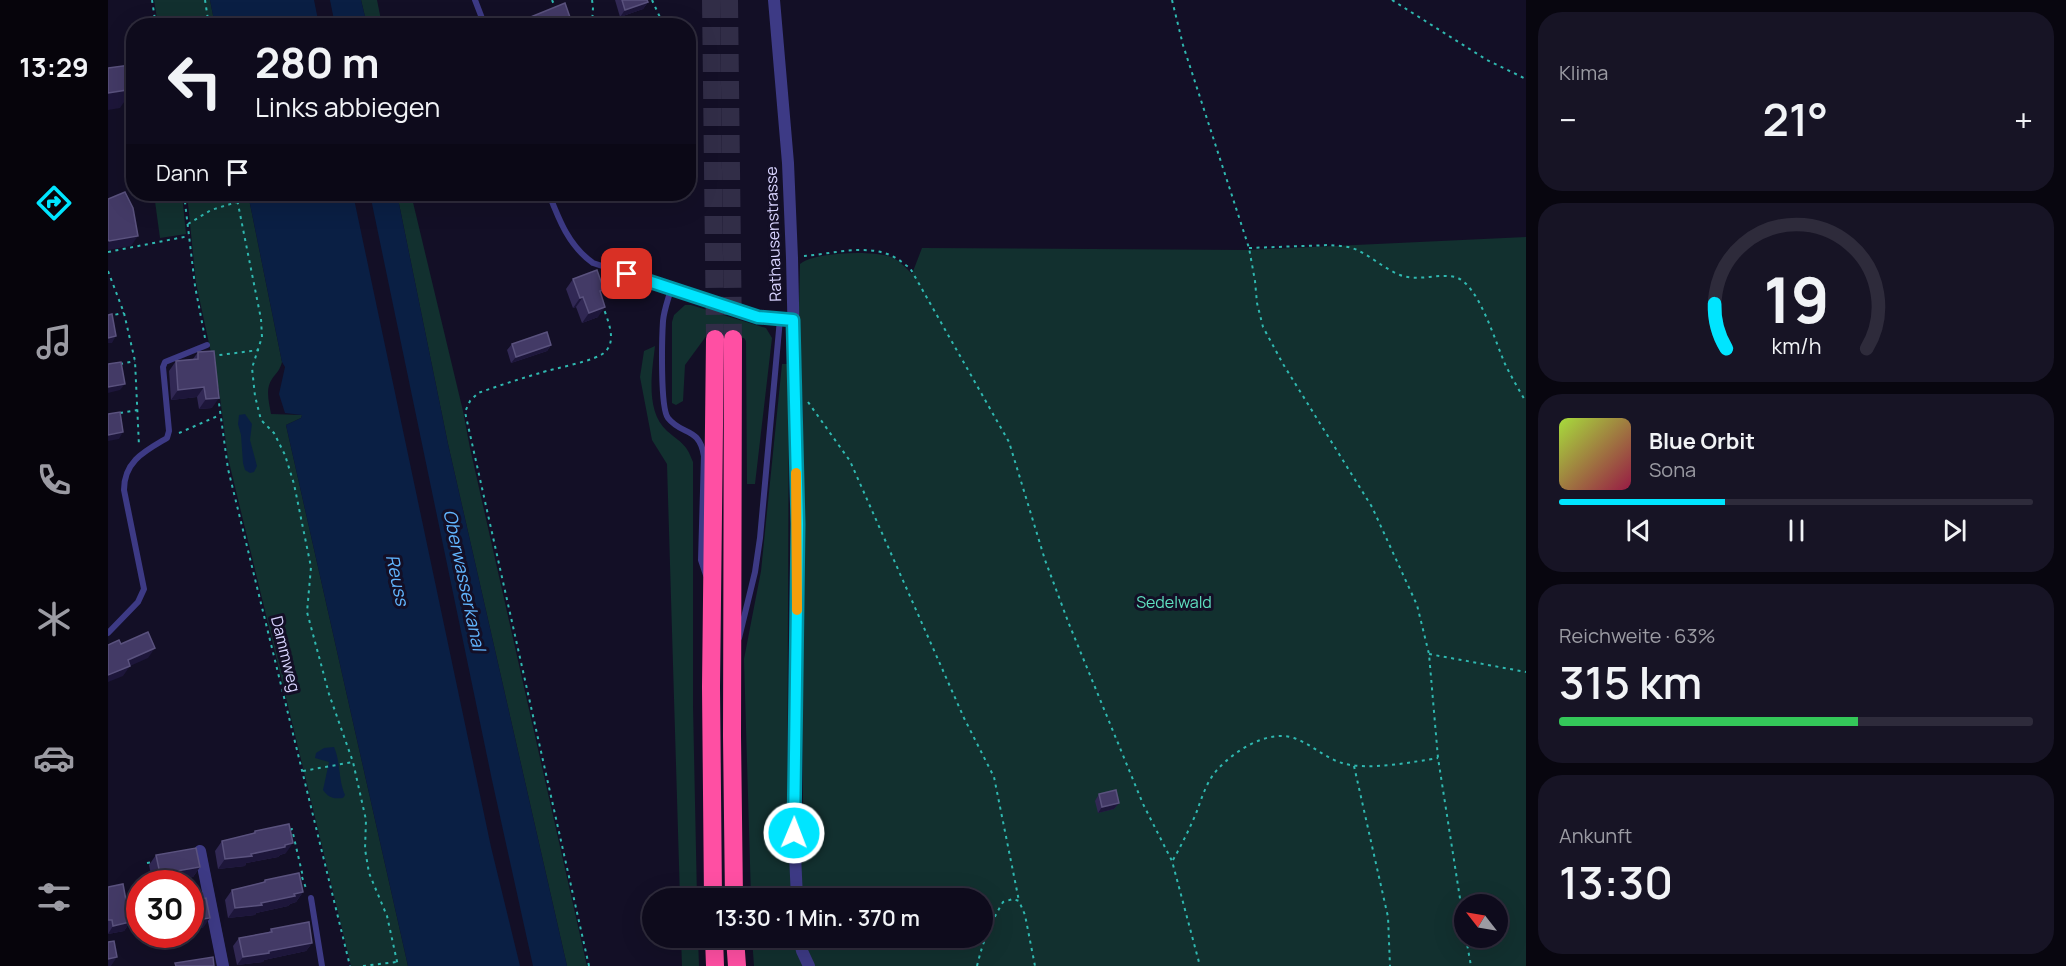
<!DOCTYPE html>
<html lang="de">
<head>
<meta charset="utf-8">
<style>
  body { margin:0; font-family:Manrope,sans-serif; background:#171425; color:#f1f3f6; height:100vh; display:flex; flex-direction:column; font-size:22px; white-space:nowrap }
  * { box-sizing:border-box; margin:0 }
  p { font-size:20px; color:#9b9ba3 }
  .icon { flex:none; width:33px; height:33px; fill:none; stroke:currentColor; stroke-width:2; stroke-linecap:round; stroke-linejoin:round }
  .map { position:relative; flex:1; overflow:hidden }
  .drawer { display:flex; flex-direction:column; gap:12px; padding:12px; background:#08060f; width:540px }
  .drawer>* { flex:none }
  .hud { position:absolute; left:18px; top:18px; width:570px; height:183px; border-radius:24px; box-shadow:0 6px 24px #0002,0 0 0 2px #2e2b3b; background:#0e0b1c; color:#f1f3f6; overflow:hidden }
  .needle { width:39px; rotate:301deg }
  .buttons { position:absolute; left:1346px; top:894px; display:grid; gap:12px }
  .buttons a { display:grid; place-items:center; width:54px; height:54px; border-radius:50%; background:#0e0b1c; box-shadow:0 6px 24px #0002,0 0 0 2px #2e2b3b; font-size:30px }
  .speed { position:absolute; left:18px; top:870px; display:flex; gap:12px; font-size:30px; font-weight:700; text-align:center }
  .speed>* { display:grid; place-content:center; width:78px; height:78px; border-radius:50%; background:#0e0b1c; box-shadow:0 6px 24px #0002,0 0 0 2px #2e2b3b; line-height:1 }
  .speed .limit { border:9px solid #d22; background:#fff; color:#111 }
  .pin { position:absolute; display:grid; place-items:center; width:51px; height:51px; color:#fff; margin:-26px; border-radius:12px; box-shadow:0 3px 9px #0006 }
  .me { position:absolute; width:66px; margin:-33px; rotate:1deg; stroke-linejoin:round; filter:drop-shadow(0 0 4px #0008) }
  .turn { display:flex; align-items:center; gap:21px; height:126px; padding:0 30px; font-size:27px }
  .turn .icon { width:78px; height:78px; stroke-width:2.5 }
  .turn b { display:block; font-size:42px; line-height:51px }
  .then { display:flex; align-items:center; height:57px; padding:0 30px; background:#0003; gap:12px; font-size:22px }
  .big { font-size:45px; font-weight:600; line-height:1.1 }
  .drawer .widget { flex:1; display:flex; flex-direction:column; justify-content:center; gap:9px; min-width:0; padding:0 21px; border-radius:24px; background:#171425 }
  .drawer .dial { align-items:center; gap:0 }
  .dial svg { height:156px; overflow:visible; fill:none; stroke:#2e2b3b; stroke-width:7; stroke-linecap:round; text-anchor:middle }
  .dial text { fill:#f1f3f6; stroke:none }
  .song { display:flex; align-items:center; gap:18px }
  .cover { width:72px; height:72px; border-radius:9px; background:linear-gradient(135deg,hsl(80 70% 55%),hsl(340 70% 35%)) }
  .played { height:6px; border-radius:3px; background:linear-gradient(90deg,#00e5ff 35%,#2e2b3b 35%) }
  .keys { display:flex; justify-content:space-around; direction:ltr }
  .heat { display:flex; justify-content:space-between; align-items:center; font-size:33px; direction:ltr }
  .charge { height:9px; border-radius:4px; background:linear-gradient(90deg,#34c759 63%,#2e2b3b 0) }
  .trip { position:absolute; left:534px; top:888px; width:351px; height:60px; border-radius:30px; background:#0e0b1c; box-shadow:0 6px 24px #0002,0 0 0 2px #2e2b3b; font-weight:600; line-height:60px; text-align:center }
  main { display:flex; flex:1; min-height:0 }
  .tabs { display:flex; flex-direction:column; width:108px; justify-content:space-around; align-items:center; background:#06040b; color:#9b9ba3 }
  .tabs .icon { width:42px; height:42px }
  .tabs .on { color:#00e5ff }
  .tabs b { font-size:27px; color:#f1f3f6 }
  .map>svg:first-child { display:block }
  .green { fill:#12302f; fill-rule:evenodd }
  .water { fill:#0a1f44 }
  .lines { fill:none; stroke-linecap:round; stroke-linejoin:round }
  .highway-tunnel { stroke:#312d47; stroke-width:18; stroke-dasharray:18 9; stroke-linecap:butt }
  .path { stroke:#2fb8b0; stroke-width:2; stroke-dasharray:3 4.5; stroke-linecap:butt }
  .lane { stroke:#3d3a85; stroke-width:6 }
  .street { stroke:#3d3a85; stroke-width:12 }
  .highway { stroke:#ff4fa3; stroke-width:18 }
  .wall { fill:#312854 }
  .shaded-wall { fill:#1d163a }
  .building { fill:#433a66; stroke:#5a527e; stroke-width:1.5 }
  .route-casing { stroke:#0095a6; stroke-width:15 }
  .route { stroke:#00e5ff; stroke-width:10 }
  .slow { stroke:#f59e0b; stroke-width:10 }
  .labels { text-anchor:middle; stroke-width:6; stroke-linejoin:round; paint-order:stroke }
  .street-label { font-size:16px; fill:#d9d4ff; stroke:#130f26 }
  .park-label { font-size:16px; fill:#5fe0c0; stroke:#130f26 }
  .water-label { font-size:18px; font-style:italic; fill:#62b6ff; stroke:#130f26 }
</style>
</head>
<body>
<main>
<nav class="tabs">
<b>13:29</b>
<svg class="icon on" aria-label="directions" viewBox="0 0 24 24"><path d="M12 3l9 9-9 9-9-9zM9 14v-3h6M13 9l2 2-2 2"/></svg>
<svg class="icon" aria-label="music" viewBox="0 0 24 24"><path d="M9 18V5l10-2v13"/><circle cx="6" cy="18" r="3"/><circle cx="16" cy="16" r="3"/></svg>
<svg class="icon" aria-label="phone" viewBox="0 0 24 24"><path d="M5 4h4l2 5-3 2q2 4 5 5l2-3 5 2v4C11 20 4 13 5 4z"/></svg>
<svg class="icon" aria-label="climate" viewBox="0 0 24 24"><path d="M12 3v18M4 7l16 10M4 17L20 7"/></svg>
<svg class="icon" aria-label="car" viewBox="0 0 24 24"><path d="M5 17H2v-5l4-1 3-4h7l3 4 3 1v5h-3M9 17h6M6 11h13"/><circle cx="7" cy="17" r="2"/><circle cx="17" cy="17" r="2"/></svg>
<svg class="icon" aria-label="filters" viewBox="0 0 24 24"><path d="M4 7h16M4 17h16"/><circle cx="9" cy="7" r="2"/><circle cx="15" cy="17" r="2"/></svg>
</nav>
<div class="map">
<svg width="1418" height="966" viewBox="0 0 1418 966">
  <rect width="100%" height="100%" fill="#130f26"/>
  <g class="green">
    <polygon points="46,0 102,0 107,25 50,25"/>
    <polygon points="253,0 269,0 274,25 259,25"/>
    <polygon points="46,194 74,194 78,234 52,238"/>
    <path d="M79,194h61l34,168c-2,8 -5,10 -10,17 -7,10 -3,23 -1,35l31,1 -1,3 -15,7 122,541h-57l-123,-508 -9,-68 -23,-107z"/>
    <polygon points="289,194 303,194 355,411 362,448 479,966 459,966 340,444"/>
    <path d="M1418,237v729h-772l-2,-28h230v-40h-231l-7,-239 17,-88 21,-207h7l-2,499h16v-446l-4,-110 1,-43c13,-12 74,-14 91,-7 8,3 15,11 21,17l10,-26 324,2zM1356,904h33v34h-33z"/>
    <polygon points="577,305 583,305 658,328 664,338 647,484 639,484 638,341 636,338 599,335 577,365 575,401 568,405 564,403 564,322 566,315"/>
    <path d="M547,346c-3,26 -10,65 12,85 14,12 19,12 26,31v244l4,192h-17l-13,-434 -15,-24 -12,-63 4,-26z"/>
    <polygon points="573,938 590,938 591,966 574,966"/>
  </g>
  <g class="water">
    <polygon points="102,0 206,0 211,25 107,25"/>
    <polygon points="222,0 253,0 259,25 227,25"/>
    <polygon points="140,194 245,194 383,847 412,966 300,966 178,425 193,418 194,415 177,413 171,394 177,367 174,362"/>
    <polygon points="262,194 289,194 340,444 459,966 425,966 384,780"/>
    <polygon points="137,414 144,424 142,440 149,466 146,472 142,473 137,470 135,463 133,435 130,424 131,415"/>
    <path d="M226,747c7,16 4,32 11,48l-2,3c-10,1 -14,0 -20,-8l6,-28 -14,-4 1,-5 8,-5z"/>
  </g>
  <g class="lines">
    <g class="highway-tunnel">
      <polyline points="603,0 607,339"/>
      <polyline points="621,0 625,339"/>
    </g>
    <g class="path">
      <polyline points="44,0 48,26"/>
      <polyline points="97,0 101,26"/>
      <polyline points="444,0 448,9"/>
      <polyline points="484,0 485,7 484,26"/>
      <polyline points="544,0 556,26"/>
      <polyline points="1064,0 1075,45 1141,248 1147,281 1149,303 1155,327 1175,364 1264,507 1309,605 1321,654 1330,758 1356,924"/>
      <polyline points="1284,0 1379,60 1418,79"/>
      <polyline points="485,23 493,26"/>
      <polyline points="580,56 584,63 580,106"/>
      <polyline points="76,194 87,286 97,338"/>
      <polyline points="128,194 153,319 154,337 144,368 147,396 153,420 166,433 177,455 186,484 203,567 199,612 221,694 245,762 258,820 257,849 261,873 279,916 290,966"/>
      <polyline points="80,224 103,210 129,202"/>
      <path d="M1141,248l81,-3c9,1 19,1 27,5 15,7 28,19 43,25 18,7 37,-2 55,2 24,6 41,68 51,89 6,12 13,24 20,36"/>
      <polyline points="0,252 81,236"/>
      <path d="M696,256c28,-2 64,-13 90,1 6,3 11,8 16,11l99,174 36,118 24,64 74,180 29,57 28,105"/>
      <polyline points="0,271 16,313 27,361 31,446"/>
      <polyline points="0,316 16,313"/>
      <polyline points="104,356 151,350"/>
      <polyline points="12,364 27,361"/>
      <polyline points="110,396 120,469 242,966"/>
      <polyline points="700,402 742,461 856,718 886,777 911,901"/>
      <polyline points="12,413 29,410"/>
      <polyline points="71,433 112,415"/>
      <polyline points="1321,654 1418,672"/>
      <polyline points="1246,766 1280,917 1282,966"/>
      <polyline points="195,771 245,762"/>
      <polyline points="182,830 184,829 195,877"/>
      <path d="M1065,860c9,-16 17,-32 24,-49 5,-14 10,-30 20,-41 17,-19 51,-41 77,-32 17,6 31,20 48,25 24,8 71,-1 96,-5"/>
      <polyline points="39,863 45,862"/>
      <polyline points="194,877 199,891"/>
      <polyline points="1358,938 1363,966"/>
      <polyline points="255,966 288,962"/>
      <path d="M481,966l-124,-554 5,-11 8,-8c20,-7 41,-14 62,-20 14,-5 58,-12 66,-22 11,-12 1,-32 -3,-45"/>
      <path d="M869,966c6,-25 13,-42 26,-64l10,-3 6,2 6,14 10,51"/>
    </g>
    <g class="lane">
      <polyline points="367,0 377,26"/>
      <path d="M441,194c10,26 20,52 44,69l165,54 35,3"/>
      <path d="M563,289c-3,11 -7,21 -8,32 -1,16 -3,87 5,97 14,18 31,8 36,38l-3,104 5,15"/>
      <path d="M0,633l30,-31 6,-13 -20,-99c0,-29 21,-39 43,-52l2,-7 -6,-64 2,-5 42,-17"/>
      <polyline points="631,638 647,572 652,538 672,319"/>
      <polyline points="203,898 214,966"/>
    </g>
    <g class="street">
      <polyline points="666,0 680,163 684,258 690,524 686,833 689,898"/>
      <polyline points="92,851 115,966"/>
      <polyline points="691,938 694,951 701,966"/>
    </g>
    <g class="highway">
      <polyline points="625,339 624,736 626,898"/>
      <polyline points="605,898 603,687 607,339"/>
      <polyline points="606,938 607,966"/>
      <polyline points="627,938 629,966"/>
    </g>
  </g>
  <g class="wall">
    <polygon points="507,0 539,0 540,2 535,9 512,17"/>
    <polygon points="465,279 493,294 490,317 474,323 468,307 465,308 458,289"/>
    <polygon points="404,344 443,345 439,351 403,363 399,350"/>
    <polygon points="90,352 104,408 91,409 89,397 63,400 61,371 68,361 85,359"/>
    <polygon points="991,794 1011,803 1006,809 990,813 987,801"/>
    <polygon points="147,831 178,853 172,855 170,857 138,863 137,866 110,869 107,851 114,841 145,833"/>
    <polygon points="48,855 92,867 85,877 45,884 41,865"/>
    <polygon points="157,880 195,892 188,902 182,904 180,906 148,913 147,915 120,918 117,900 124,890 155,882"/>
    <polygon points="0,887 22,922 16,931 0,934"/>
    <polygon points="163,929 204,943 198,951 156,960 155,962 129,965 125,946 131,938 161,932"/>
  </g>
  <g class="shaded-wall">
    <polygon points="540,2 535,9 512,17 517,10"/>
    <polygon points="25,89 12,108 0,110 0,93"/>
    <polygon points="30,236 23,246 0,250 0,243 1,241"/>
    <polygon points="475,297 468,307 465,308 472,298"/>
    <polygon points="497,307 490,317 474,323 481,313"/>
    <polygon points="8,336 4,343 0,343 0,338"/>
    <polygon points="443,345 439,351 403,363 408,357"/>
    <polygon points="17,384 12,390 0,393 0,387"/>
    <polygon points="96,387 89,397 63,400 70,390"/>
    <polygon points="111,398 104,408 91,409 98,399"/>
    <polygon points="15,432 11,439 0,441 0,435"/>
    <polygon points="47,648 40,658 22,666 15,676 0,682 0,675 20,660"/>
    <polygon points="1011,803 1006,809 990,813 994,807"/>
    <polygon points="185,843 178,853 172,855 170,857 138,863 137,866 110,869 117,859 143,854"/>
    <polygon points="92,867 85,877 46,884 52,874"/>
    <polygon points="195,892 188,902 182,904 180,906 148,913 147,915 120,918 127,908 153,903"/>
    <polygon points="102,918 95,928 82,930 82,921"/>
    <polygon points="22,922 16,931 0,934 5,926"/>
    <polygon points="204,943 198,951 156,960 155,962 129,965 135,957"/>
    <polygon points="9,957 3,966 0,966 0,959"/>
  </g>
  <g class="building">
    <polygon points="514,0 539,0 540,2 517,10"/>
    <polygon points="457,3 465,26 409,26 408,23"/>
    <polygon points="22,65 25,89 0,93 0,68"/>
    <polygon points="17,192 25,208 30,236 1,241 0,239 0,199"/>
    <polygon points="489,270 496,290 492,291 497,307 481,313 475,297 472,298 465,279"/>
    <polygon points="4,314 8,336 0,338 0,315"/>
    <polygon points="439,332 443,345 408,357 404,344"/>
    <polygon points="106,351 111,398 98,399 96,387 70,390 68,361 90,359 90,352"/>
    <polygon points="13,362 17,384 0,387 0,364"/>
    <polygon points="12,412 15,432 0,435 0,414"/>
    <polygon points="40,632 47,648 20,660 22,666 0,675 0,645 11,640 13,644"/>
    <polygon points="1008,790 1011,803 994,807 991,794"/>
    <polygon points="181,824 185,843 177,845 177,847 143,854 144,856 117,859 114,841 147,833 147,831"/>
    <polygon points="88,848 92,867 52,874 48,855"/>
    <polygon points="191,873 195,892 186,894 187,896 153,903 154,905 127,908 124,890 157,882 157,880"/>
    <polygon points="15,884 22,922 5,926 4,920 0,920 0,887"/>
    <polygon points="98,898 102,918 82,921 82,901"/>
    <polygon points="201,922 204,943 161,951 161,953 135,957 131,938 164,932 163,929"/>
    <polygon points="6,941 9,957 0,959 0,942"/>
    <polygon points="105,957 106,966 68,966 67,963"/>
  </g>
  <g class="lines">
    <defs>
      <polyline id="route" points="519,274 650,317 685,320 690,524 686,833"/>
    </defs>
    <use href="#route" class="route-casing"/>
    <use href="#route" class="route"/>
    <polyline class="slow" points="688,473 689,610"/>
  </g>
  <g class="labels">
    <g class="street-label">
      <text transform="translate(665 234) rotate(-92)" y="6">Rathausenstrasse</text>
      <text transform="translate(178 654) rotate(76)" y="6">Dammweg</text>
    </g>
    <g class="park-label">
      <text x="1066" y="608">Sedelwald</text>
    </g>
    <g class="water-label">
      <text transform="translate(289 580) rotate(78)" y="6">Reuss</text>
      <text transform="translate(356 580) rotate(78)" y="6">Oberwasserkanal</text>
    </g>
  </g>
</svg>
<div class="buttons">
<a><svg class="needle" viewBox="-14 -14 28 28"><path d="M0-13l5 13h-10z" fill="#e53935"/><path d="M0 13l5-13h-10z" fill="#9b9ba3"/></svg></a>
</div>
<div class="speed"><div class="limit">30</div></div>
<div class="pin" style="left:519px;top:274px;background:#d93025"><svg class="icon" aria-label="arrive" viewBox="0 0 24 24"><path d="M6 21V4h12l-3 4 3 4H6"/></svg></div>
<svg class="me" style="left:686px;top:833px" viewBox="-20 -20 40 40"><circle r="17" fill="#00e5ff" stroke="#fff" stroke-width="3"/><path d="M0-11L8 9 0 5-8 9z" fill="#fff"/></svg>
<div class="trip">13:30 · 1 Min. · 370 m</div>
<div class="hud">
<div class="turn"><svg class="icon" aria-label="left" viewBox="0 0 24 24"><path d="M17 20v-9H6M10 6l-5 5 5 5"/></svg><div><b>280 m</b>Links abbiegen</div></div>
<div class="then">Dann<svg class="icon" aria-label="arrive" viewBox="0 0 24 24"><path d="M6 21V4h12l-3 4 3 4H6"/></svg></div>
</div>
</div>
<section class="drawer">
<div class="widget"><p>Klima</p>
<div class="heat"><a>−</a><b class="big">21°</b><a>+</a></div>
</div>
<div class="widget dial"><svg viewBox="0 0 100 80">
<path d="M14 69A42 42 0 1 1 86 69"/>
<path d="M14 69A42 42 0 0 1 8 46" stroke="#00e5ff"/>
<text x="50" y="56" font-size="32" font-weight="700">19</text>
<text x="50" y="72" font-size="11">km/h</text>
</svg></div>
<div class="widget">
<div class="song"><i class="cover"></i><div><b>Blue Orbit</b><p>Sona</p></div></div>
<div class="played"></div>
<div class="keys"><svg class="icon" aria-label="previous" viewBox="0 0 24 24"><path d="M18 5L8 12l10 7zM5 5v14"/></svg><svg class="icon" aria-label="pause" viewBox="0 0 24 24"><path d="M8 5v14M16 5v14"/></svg><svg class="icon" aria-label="next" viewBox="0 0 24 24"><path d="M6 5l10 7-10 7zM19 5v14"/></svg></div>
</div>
<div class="widget"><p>Reichweite · 63%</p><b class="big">315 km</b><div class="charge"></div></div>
<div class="widget"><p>Ankunft</p><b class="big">13:30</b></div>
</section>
</main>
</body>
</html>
